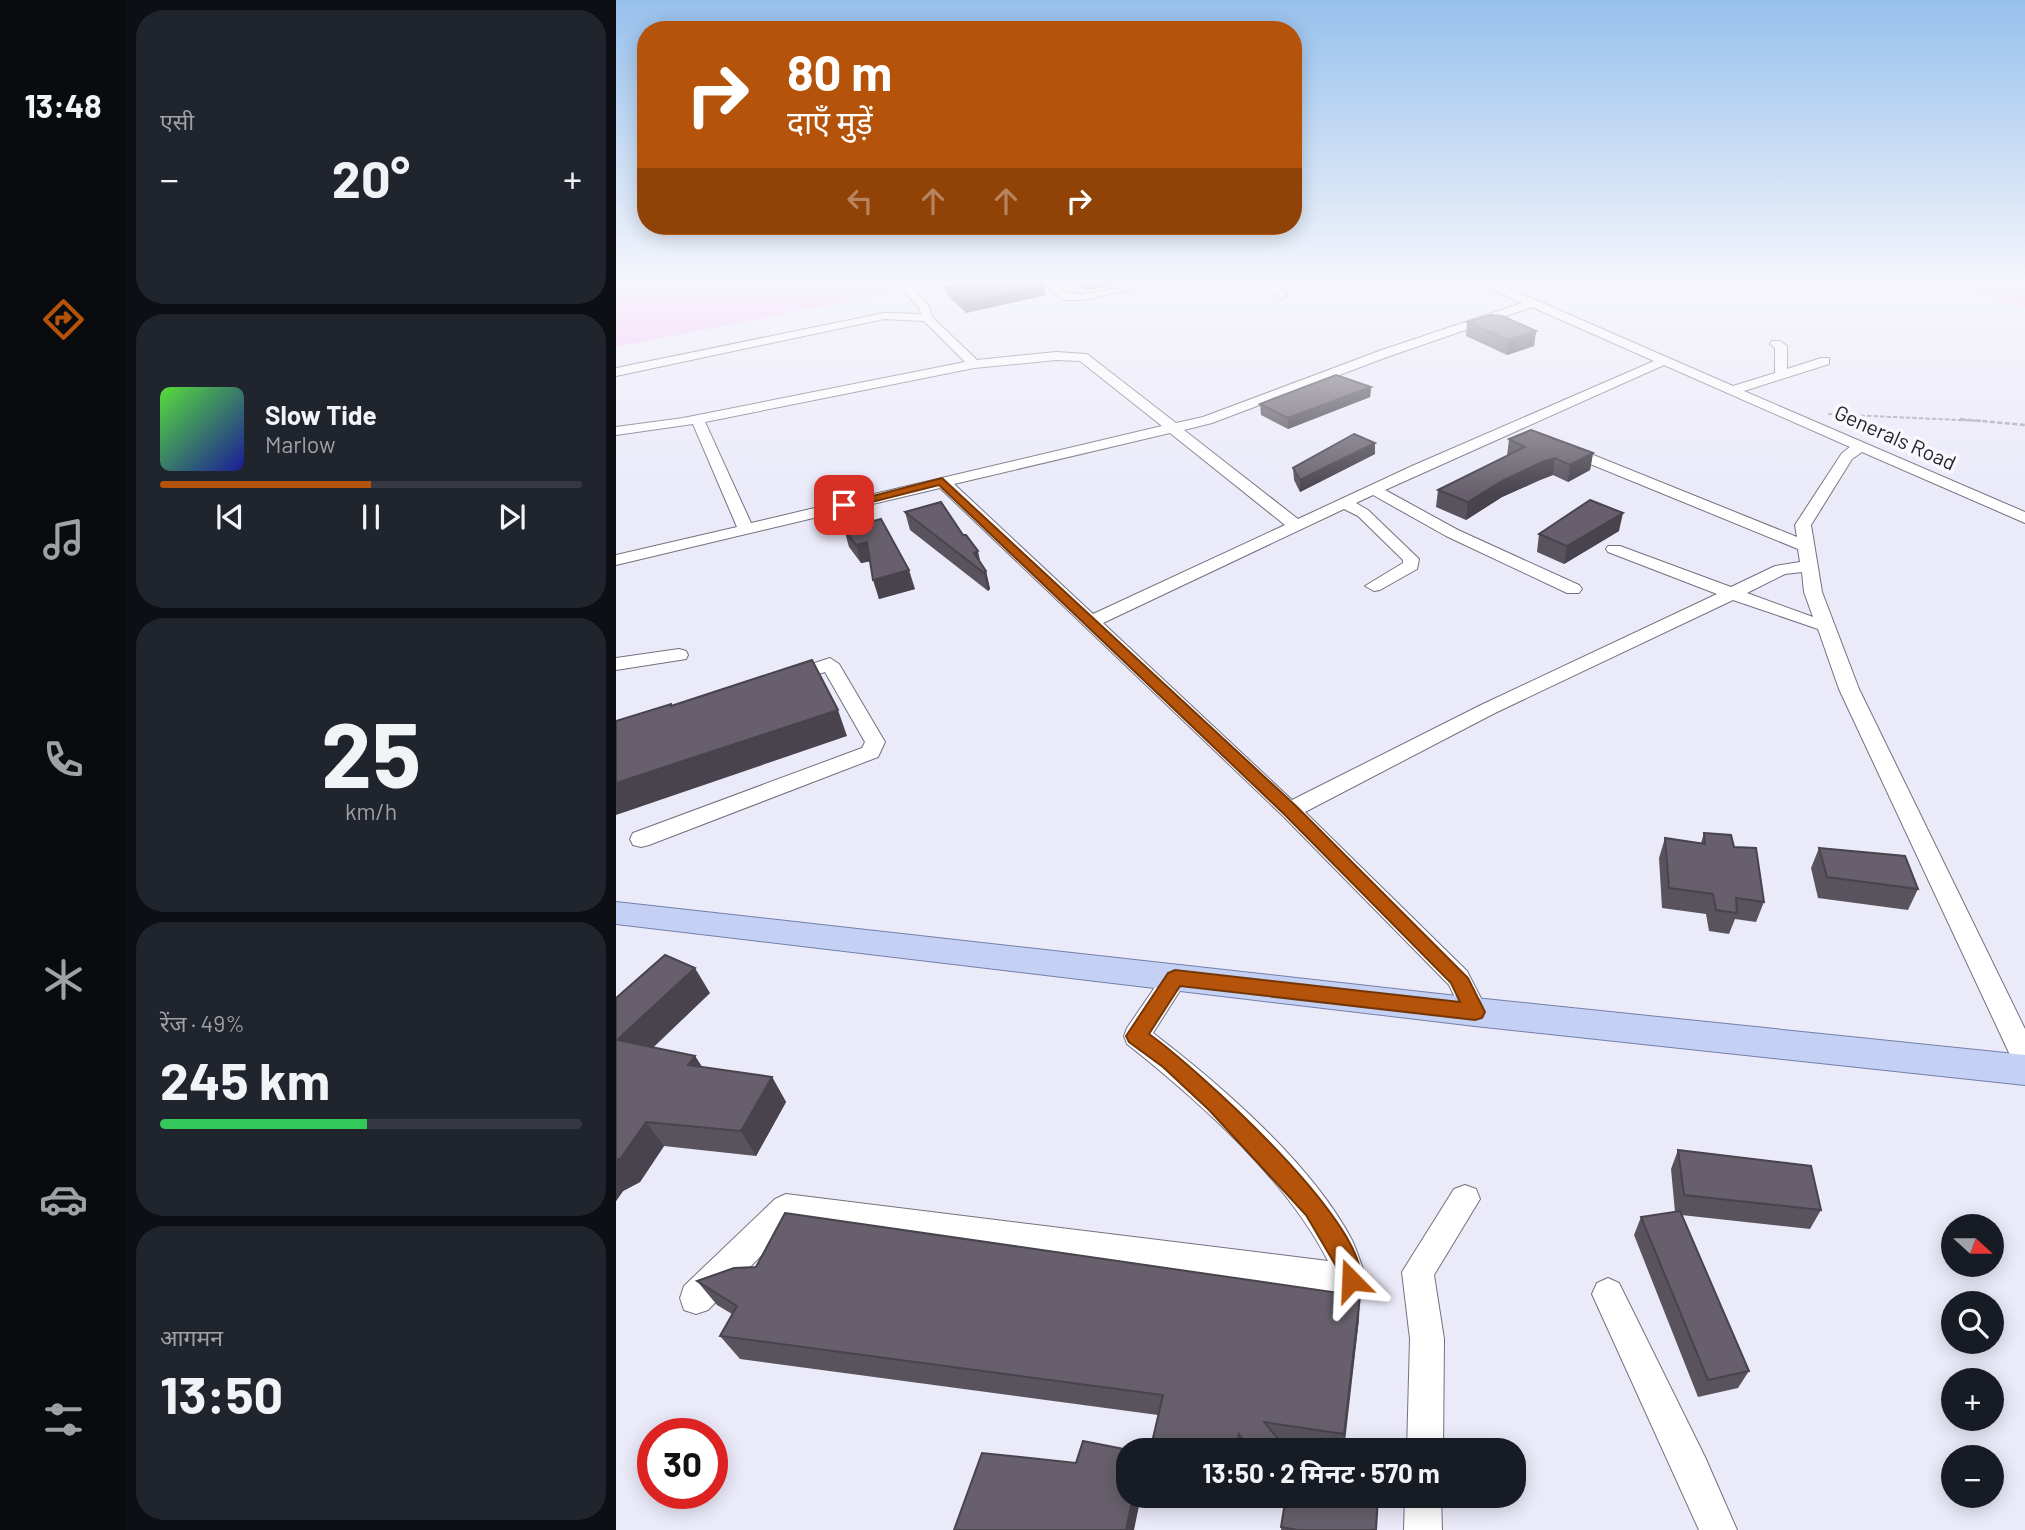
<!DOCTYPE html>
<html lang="hi">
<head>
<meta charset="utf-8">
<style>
  body { margin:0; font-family:Barlow,"Noto Sans Devanagari",sans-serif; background:#20242c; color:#f1f3f6; height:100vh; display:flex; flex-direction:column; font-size:26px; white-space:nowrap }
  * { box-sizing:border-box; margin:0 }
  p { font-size:23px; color:#9ea1a6 }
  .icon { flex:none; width:38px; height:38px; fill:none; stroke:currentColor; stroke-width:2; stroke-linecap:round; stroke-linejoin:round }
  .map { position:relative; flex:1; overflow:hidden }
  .side { display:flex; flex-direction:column; gap:10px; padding:10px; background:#0d0f14; width:490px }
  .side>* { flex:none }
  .top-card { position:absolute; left:21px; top:21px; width:665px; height:214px; border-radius:28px; box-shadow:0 4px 18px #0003; background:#b45309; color:#fff; overflow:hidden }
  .needle { width:46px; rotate:111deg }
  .fabs { position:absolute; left:1325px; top:1214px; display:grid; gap:14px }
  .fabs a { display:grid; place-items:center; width:63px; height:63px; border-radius:50%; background:#171b24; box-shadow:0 4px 18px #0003; font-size:35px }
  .speed { position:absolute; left:21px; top:1418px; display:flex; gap:14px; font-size:35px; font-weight:700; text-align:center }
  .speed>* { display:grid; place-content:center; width:91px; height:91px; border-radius:50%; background:#171b24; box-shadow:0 4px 18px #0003; line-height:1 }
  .speed .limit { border:10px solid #d22; background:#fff; color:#111 }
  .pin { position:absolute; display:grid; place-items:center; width:60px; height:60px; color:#fff; margin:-30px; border-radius:14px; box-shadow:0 4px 10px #0006 }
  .me { position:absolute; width:77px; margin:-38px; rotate:339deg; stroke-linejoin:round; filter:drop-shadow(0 0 5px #0008) }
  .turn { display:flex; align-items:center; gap:24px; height:147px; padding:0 35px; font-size:32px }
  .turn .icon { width:91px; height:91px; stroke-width:2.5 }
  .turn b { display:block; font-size:49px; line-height:60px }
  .lanes { display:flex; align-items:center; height:66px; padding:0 35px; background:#0003; justify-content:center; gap:35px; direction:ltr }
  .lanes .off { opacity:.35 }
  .big { font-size:52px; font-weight:700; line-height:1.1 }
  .side .card { flex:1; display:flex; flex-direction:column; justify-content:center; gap:10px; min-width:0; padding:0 24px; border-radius:28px; background:#20242c }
  .side .dial { align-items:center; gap:0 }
  .dial b { font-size:91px; line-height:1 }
  .song { display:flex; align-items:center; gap:21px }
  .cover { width:84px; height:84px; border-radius:10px; background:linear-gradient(135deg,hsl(110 70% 55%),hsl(240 70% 35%)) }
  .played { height:7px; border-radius:4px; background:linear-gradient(90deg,#b45309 50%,#363941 50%) }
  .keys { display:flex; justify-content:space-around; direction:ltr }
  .heat { display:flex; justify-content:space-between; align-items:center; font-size:38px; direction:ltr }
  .charge { height:10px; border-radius:5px; background:linear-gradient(90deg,#34c759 49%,#363941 0) }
  .trip { position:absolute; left:500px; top:1438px; width:410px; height:70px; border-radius:28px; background:#171b24; box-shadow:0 4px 18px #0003; font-weight:700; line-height:70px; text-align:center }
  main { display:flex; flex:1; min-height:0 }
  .menu { display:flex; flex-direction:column; width:126px; justify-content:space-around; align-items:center; background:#090b0e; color:#9ea1a6 }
  .menu .icon { width:49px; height:49px }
  .menu .active { color:#b45309 }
  .menu b { font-size:32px; color:#f1f3f6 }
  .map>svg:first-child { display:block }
  .green { fill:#fabef4 }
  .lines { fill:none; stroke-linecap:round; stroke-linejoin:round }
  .minor-casing { stroke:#73717f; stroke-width:2 }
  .major-casing { stroke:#747fa9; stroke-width:2 }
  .path-far1 { stroke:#a5a5b0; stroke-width:2; stroke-dasharray:4.5 2; stroke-linecap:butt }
  .path { stroke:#a5a5b0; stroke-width:2.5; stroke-dasharray:5 2.5; stroke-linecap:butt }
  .minor { fill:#fff; fill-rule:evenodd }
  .major { fill:#c5d0f5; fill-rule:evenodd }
  .wall { fill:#59535d }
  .shaded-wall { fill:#48434c }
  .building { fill:#67606c; stroke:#48434c; stroke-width:2 }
  .route { fill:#b45309; stroke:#753606; stroke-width:2 }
  .labels { text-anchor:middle; stroke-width:7; stroke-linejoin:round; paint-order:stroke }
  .far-street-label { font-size:21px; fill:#242429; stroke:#f9f8fe }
</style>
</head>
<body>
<main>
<nav class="menu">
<b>13:48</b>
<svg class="icon active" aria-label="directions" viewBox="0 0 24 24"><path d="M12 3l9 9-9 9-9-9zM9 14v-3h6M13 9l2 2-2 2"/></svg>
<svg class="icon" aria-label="music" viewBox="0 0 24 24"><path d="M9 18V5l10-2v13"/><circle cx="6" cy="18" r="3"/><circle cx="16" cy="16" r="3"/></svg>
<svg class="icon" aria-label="phone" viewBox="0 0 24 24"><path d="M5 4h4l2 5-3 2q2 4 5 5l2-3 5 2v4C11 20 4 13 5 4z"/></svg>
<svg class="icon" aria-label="climate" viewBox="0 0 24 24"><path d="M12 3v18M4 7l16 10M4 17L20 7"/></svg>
<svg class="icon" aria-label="car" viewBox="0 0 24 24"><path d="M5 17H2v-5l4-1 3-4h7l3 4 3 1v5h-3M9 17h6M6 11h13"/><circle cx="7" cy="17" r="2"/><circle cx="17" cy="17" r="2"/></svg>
<svg class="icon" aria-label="filters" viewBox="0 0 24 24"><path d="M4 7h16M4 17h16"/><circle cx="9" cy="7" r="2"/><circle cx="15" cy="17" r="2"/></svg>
</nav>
<section class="side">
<div class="card"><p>एसी</p>
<div class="heat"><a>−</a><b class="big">20°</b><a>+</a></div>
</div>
<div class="card">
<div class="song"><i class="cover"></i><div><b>Slow Tide</b><p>Marlow</p></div></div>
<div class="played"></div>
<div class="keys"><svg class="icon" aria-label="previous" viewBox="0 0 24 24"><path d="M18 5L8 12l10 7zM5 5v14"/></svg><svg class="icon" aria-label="pause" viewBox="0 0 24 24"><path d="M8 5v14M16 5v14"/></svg><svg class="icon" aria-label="next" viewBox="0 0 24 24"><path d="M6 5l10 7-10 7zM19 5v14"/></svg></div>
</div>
<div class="card dial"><b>25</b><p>km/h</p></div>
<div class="card"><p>रेंज · 49%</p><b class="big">245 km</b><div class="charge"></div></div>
<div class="card"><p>आगमन</p><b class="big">13:50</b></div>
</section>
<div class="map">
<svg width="1409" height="1530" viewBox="0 0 1409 1530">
  <rect width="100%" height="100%" fill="#ebeaf9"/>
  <g class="green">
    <polygon points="0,280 96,280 111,284 121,280 256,280 270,294 0,347"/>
    <polygon points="1324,280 1409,280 1409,307"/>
  </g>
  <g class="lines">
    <defs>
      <g id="minor">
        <path d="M278,280h11l24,26 3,11 45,43 79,-8 31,2 89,69 27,-6 176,-66 143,-48 -49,-23h14l51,21 195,85 42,-13v-25l-5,-4 2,-3h8l7,5v23l34,-11h8v6l-85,27 281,121v11l-163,-71 -10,7 -41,66 11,67 37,97 166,340v40l-10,-4 -4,-8 -172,-368 -21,-60 -85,-29 -238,113 -190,99 162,159 21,41 -4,8 -9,3 -9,-3 -17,-35 -167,-170 -342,-327 -324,77v-10l121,-28 -44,-103 -77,11v-8l67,-9 282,-56 -41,-41 -40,-2 -268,57v-8l268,-55 37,1 -1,-5zM916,307l122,54 -242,105 -114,53 -114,-89 28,-7 175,-66zM440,360l24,1 82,65 -411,97 -46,-101 269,-54zM1048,365l186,82 -8,6 -47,72 2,12 -226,-91h-10v6l237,97 2,13 -25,4 -44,21 -111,-41h-12l-2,3 2,3 109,42 -236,111 -189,95 -189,-177 241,-114 14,7 45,44v3l-38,23 9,5 6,-1 37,-21 2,-10 -51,-49 -12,-7 17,-8 73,41 121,57h12l3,-4 -3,-4 -121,-55 -73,-40zM554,433l115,92 -192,89 -139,-130zM1186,572l2,20 9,25 -66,-24 38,-19z"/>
        <path d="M422,280c20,0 23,16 45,14 30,-3 57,-14 87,-14l-87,20h-19z"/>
        <polygon points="664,280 675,280 665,289 671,296 666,299 654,289"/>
        <polygon points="63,649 70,651 72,655 70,659 0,670 0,658"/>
        <polygon points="214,658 223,664 269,742 262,757 33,845 25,847 17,845 14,839 17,833 246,748 249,742 209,672 175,683 165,677 168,673"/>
        <path d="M559,968l9,3 4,7 -35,55c68,52 159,131 199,207 6,13 10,27 15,40l-5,11 -11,5 -559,-72 -84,86 -12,4 -12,-4 -4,-12 4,-12 91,-87 11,-5 542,67c-41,-81 -130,-161 -201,-217l-3,-8 3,-8 39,-57z"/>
        <polygon points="849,1185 860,1189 864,1199 818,1275 828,1339 827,1451 791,1451 794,1339 786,1272 838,1189"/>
        <polygon points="992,1278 1003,1283 1089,1457 1121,1530 1083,1530 976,1294 981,1283"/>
        <polygon points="789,1496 825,1496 826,1530 788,1530"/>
      </g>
      <polygon id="major" points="0,902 859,998 1409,1055 1409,1085 859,1026 0,924"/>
    </defs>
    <use href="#minor" class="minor-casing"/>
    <use href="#major" class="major-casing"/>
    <polyline class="path-far1" points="1212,414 1365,421"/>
    <polyline class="path" points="1344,419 1409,425"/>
    <use href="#minor" class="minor"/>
    <use href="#major" class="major"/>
  </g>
  <g class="wall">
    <polygon points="458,280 521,280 471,290"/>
    <polygon points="330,287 430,295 350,313 332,296"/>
    <polygon points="851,322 920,331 918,346 891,355 850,336"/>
    <polygon points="755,387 754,397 672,429 645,415 644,404"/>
    <polygon points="893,439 977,453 974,470 952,482 937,475 924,480 886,497 850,520 820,507 822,490 891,456"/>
    <polygon points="759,454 684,492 678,480 677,468"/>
    <polygon points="289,512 365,563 370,571 374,589 372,591 294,530"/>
    <polygon points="228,529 299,589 263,599 254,561 245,563 233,547"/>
    <polygon points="1003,531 948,564 921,552 923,534"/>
    <polygon points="1088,833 1118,847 1148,902 1140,922 1119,919 1113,934 1093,931 1090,914 1046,908 1043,858 1049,838 1085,843"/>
    <polygon points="1203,848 1302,889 1292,910 1202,898 1195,868"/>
    <polygon points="94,993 37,1047 79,1056 86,1067 156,1077 170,1102 140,1156 48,1146 24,1182 7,1191 0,1201 0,998"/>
    <polygon points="1062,1150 1205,1210 1194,1229 1065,1215 1133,1371 1122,1388 1082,1397 1018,1235 1025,1217 1059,1212 1055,1169"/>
    <polygon points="81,1281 743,1319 728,1451 696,1451 668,1447 672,1451 534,1451 542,1415 124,1359 104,1336 116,1314 101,1305"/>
    <polygon points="659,1496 762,1496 760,1530 665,1530 668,1508"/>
  </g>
  <g class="shaded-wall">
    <polygon points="473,280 521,280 471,290 470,281"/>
    <polygon points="428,286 430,295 350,313 348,304"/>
    <polygon points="920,331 918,346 891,355 892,340"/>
    <polygon points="755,387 754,397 672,429 672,418"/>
    <polygon points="759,443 759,454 684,492 684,480"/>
    <polygon points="977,453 974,470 952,482 954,465"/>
    <polygon points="939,458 937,475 924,480 886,497 850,520 852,502 888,480 926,462"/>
    <polygon points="1007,513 1003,531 948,564 951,546"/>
    <polygon points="251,542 256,561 245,563 240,545"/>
    <polygon points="362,551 366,570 358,553"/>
    <polygon points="293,570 299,589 263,599 257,580"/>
    <polygon points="370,571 374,589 372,591 368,573"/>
    <polygon points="222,710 231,736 0,815 0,783"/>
    <polygon points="79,968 94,993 19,1065 1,1040"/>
    <polygon points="79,1056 95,1081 72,1065"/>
    <polygon points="156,1077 170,1102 140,1156 125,1131"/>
    <polygon points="30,1122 48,1146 24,1182 7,1191 0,1201 0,1160"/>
    <polygon points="744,1296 743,1319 727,1451 728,1434"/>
    <polygon points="623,1434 625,1451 619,1451"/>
    <polygon points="517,1496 525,1496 518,1530 510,1530"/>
  </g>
  <g class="building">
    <polygon points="367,280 422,280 428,286 348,304 330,287"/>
    <polygon points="875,315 886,316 920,331 892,340 851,322"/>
    <polygon points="720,375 755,387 672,418 644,404"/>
    <polygon points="915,430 977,453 954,465 939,458 926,462 888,480 852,502 822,490 909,447 893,439"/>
    <polygon points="738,434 759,443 684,480 677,468"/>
    <polygon points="974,500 1007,513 951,546 923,534"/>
    <polygon points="325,502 347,535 350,535 362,551 358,553 370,571 368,573 289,512"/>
    <polygon points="265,519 293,570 257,580 251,542 240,545 228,529"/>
    <polygon points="196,660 222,710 0,783 0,721 55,704 55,706"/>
    <polygon points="1088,833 1115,835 1118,847 1140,848 1148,902 1120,898 1121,913 1100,910 1097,894 1053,888 1049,838 1089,844"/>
    <polygon points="1203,848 1289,856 1302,889 1211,877"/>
    <polygon points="49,955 79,968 1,1040 79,1056 72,1065 156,1077 125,1131 30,1122 5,1158 0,1160 0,998"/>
    <polygon points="1062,1150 1195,1166 1205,1210 1068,1195"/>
    <polygon points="1064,1211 1133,1371 1092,1380 1025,1217"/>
    <polygon points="169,1213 744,1296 728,1434 648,1422 672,1451 636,1451 623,1434 619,1451 568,1450 567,1451 534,1451 547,1395 104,1336 121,1306 81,1281 118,1268 140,1267"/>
    <polygon points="467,1441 518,1451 513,1451 513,1496 517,1496 510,1530 338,1530 366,1453 460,1463"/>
    <polygon points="670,1496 762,1496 760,1530 682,1530 665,1527"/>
  </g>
  <linearGradient id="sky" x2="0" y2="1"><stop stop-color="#96c0ec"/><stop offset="0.57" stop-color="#f6f6fc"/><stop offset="1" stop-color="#f6f6fc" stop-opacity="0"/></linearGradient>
  <rect width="1409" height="494" fill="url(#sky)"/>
  <path class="route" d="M326,478l354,328 172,172 17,34 -3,6 -7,2 -295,-34 -31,48c44,31 233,200 210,254l-8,4 -9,-4 -6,-22 -30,-51 -97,-105 -46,-43 -34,-25 -3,-6 42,-63 7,-3 285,32 -9,-19 -167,-169 -345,-329 -95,24 -6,-4z"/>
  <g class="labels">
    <g class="far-street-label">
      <text transform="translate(1279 438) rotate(24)" y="7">Generals Road</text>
    </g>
  </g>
</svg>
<div class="fabs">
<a><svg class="needle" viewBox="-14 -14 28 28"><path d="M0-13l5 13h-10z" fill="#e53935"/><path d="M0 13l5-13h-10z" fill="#9ea1a6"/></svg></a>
<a><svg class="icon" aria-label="search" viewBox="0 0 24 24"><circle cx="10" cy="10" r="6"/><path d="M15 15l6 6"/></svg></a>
<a>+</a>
<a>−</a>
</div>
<div class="speed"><div class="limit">30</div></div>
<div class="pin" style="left:228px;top:505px;background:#d93025"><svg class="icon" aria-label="arrive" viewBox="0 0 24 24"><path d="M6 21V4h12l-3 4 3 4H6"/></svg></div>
<svg class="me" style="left:735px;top:1280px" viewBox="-20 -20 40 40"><path d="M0-17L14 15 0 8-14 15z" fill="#b45309" stroke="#fff" stroke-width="4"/></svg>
<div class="trip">13:50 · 2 मिनट · 570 m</div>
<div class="top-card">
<div class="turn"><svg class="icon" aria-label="right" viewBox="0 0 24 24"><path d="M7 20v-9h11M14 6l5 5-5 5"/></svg><div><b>80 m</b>दाएँ मुड़ें</div></div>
<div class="lanes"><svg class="icon off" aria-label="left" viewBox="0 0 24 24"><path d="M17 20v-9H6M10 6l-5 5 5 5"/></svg><svg class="icon off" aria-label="ahead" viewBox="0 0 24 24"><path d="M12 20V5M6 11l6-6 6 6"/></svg><svg class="icon off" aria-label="ahead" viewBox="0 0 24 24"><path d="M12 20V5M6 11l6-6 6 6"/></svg><svg class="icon" aria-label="right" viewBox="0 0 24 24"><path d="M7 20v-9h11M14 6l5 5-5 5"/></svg></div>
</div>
</div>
</main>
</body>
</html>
